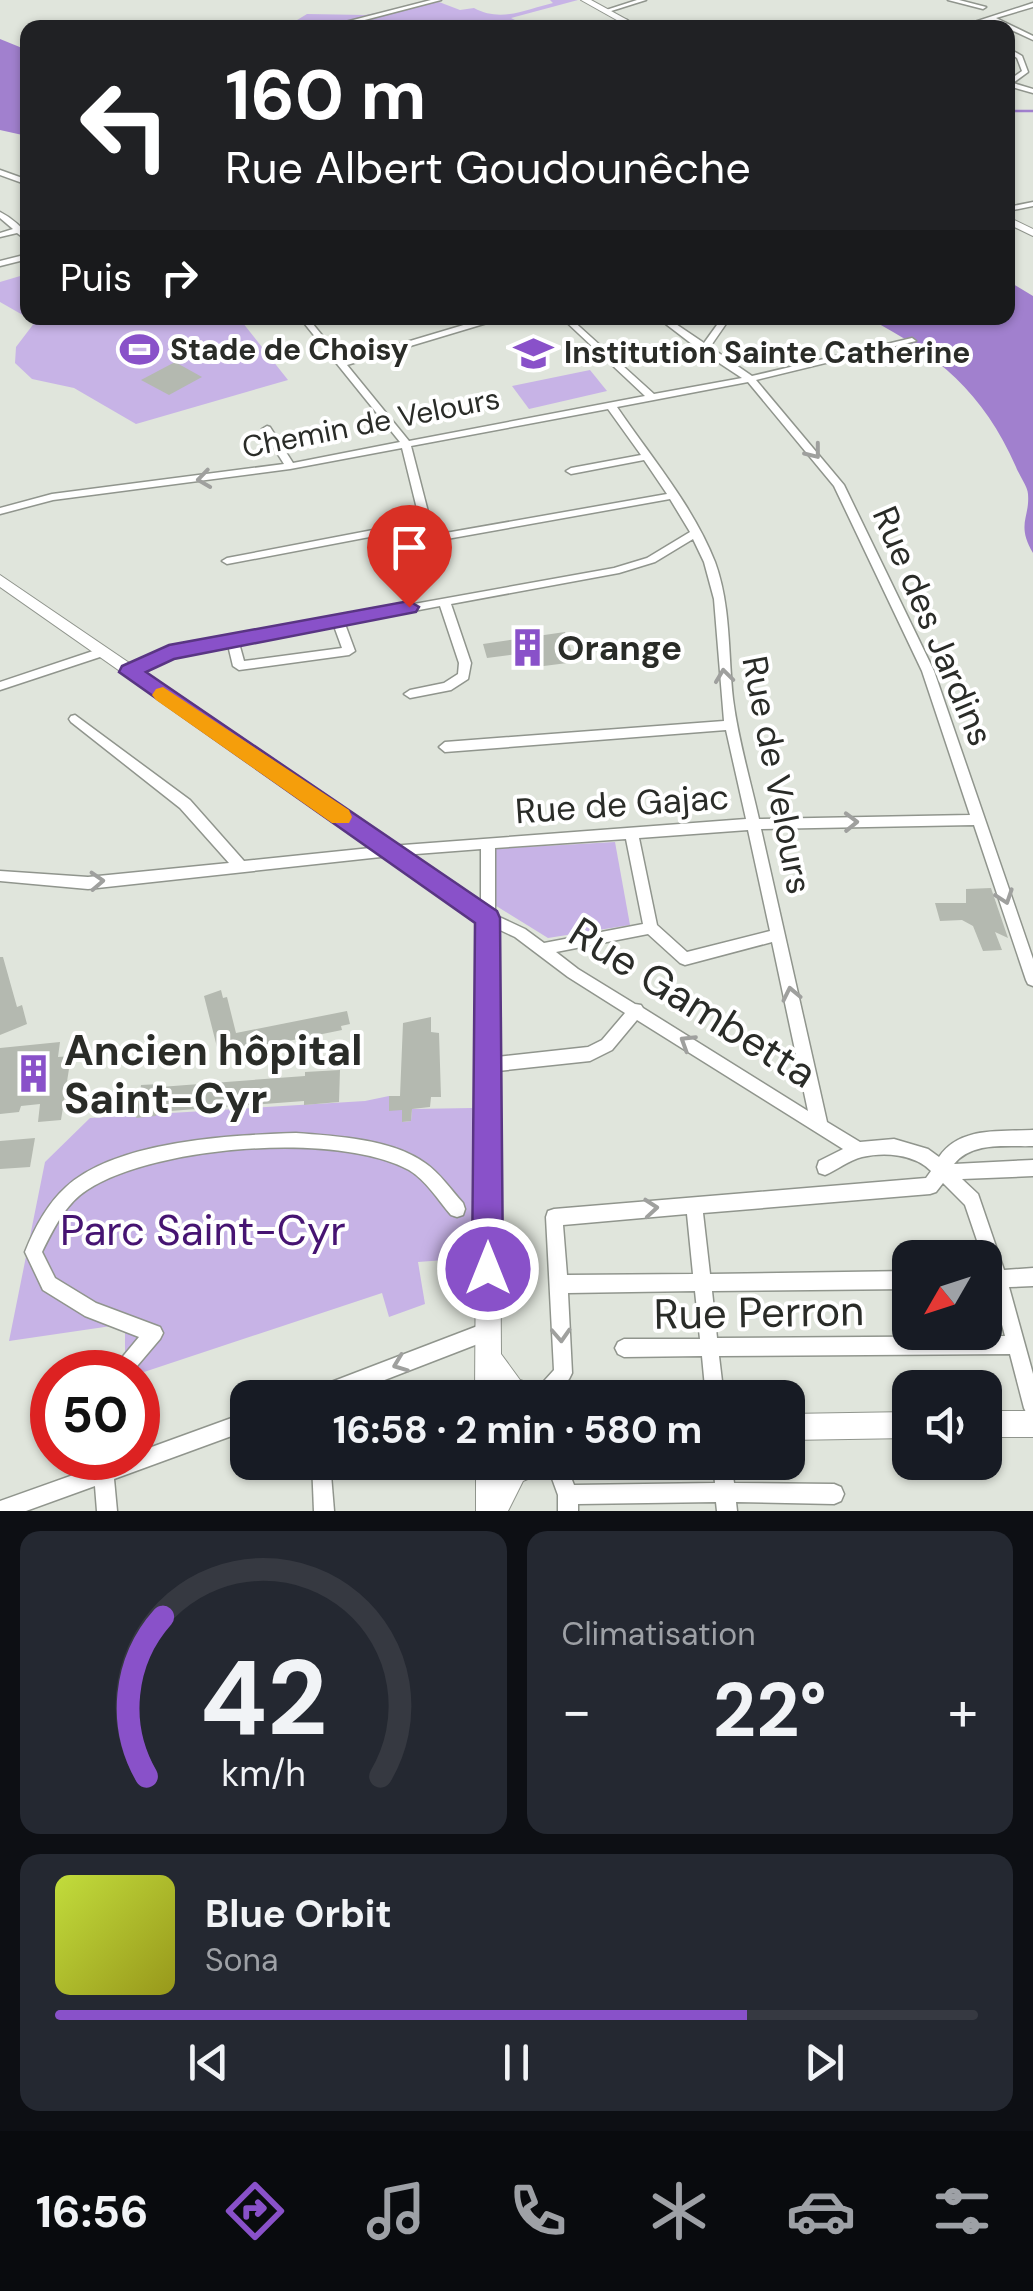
<!DOCTYPE html>
<html lang="fr">
<head>
<meta charset="utf-8">
<style>
  body { margin:0; font-family:"DM Sans",sans-serif; background:#242831; color:#f1f3f6; height:100vh; display:flex; flex-direction:column; font-size:38px; white-space:nowrap }
  * { box-sizing:border-box; margin:0 }
  p { font-size:32px; color:#9ea1a6 }
  .icon { flex:none; width:55px; height:55px; fill:none; stroke:currentColor; stroke-width:2; stroke-linecap:round; stroke-linejoin:round }
  .map { position:relative; height:1511px; overflow:hidden }
  .details { display:flex; flex-direction:column; gap:20px; padding:20px; background:#0d0f14; flex:1 }
  .details>* { flex:none }
  .hud { position:absolute; left:20px; top:20px; width:995px; height:305px; border-radius:20px; box-shadow:0 2px 8px #0004; background:#202124; color:#fff; overflow:hidden }
  .needle { width:65px; rotate:231deg }
  .fabs { position:absolute; left:892px; top:1240px; display:grid; gap:20px }
  .fabs a { display:grid; place-items:center; width:110px; height:110px; border-radius:20px; background:#171b24; box-shadow:0 2px 8px #0004; font-size:50px }
  .speed { position:absolute; left:30px; top:1350px; display:flex; gap:20px; font-size:50px; font-weight:700; text-align:center }
  .speed>* { display:grid; place-content:center; width:130px; height:130px; border-radius:50%; background:#171b24; box-shadow:0 2px 8px #0004; line-height:1 }
  .speed .limit { border:15px solid #d22; background:#fff; color:#111 }
  .pin { position:absolute; display:grid; place-items:center; width:85px; height:85px; color:#fff; margin:-102px -42px; border-radius:50% 50% 50% 0; rotate:-45deg; box-shadow:0 0 10px #0007 }
  .pin .icon { rotate:45deg }
  .me { position:absolute; width:110px; margin:-55px; rotate:0deg; stroke-linejoin:round; filter:drop-shadow(0 0 8px #0008) }
  .turn { display:flex; align-items:center; gap:35px; height:210px; padding:0 40px; font-size:45px }
  .turn .icon { width:130px; height:130px; stroke-width:2.5 }
  .turn b { display:block; font-size:70px; line-height:85px }
  .then { display:flex; align-items:center; height:95px; padding:0 40px; background:#0003; gap:20px; font-size:38px }
  .big { font-size:75px; font-weight:700; line-height:1.1 }
  .details .tile { flex:1; display:flex; flex-direction:column; justify-content:center; gap:15px; min-width:0; padding:0 35px; border-radius:20px; background:#242831 }
  .details .dial { align-items:center; gap:0 }
  .dial svg { height:260px; overflow:visible; fill:none; stroke:#363941; stroke-width:7; stroke-linecap:round; text-anchor:middle }
  .dial text { fill:#f1f3f6; stroke:none }
  .song { display:flex; align-items:center; gap:30px }
  .cover { width:120px; height:120px; border-radius:15px; background:linear-gradient(135deg,hsl(70 70% 55%),hsl(60 70% 35%)) }
  .played { height:10px; border-radius:5px; background:linear-gradient(90deg,#8951c9 75%,#363941 75%) }
  .keys { display:flex; justify-content:space-around; direction:ltr }
  .heat { display:flex; justify-content:space-between; align-items:center; font-size:55px; direction:ltr }
  .details .tiles { flex:1; display:grid; gap:20px; grid-template-columns:1fr 1fr }
  .tile:last-child { grid-column:span 2 }
  .trip { position:absolute; left:230px; top:1380px; width:575px; height:100px; border-radius:20px; background:#171b24; box-shadow:0 2px 8px #0004; font-weight:700; line-height:100px; text-align:center }
  .menu { display:flex; height:160px; justify-content:space-around; align-items:center; background:#090b0e; color:#9ea1a6 }
  .menu .icon { width:70px; height:70px }
  .menu .selected { color:#8951c9 }
  .menu b { font-size:45px; color:#f1f3f6 }
  .map>svg:first-child { display:block }
  .green { fill:#c7b3e6 }
  .water { fill:#a180ce }
  .lines { fill:none; stroke-linecap:round; stroke-linejoin:round }
  .stream { stroke:#a180ce; stroke-width:2.5 }
  .building { fill:#b4b9b0 }
  .street-casing { stroke:#90958d; stroke-width:3 }
  .secondary-casing { stroke:#90958d; stroke-width:2 }
  .street { fill:#fff; fill-rule:evenodd }
  .secondary { fill:#fff; fill-rule:evenodd }
  .oneway { stroke:#9fa09e }
  .route { fill:#8951c9; stroke:#593583; stroke-width:2.5 }
  .slow { fill:#f59e0b }
  .labels { text-anchor:middle; stroke-width:8; stroke-linejoin:round; paint-order:stroke }
  .far-poi-label { font-size:30px; font-weight:bold; fill:#2a2c28; stroke:#fff; text-anchor:start }
  .far-street-label { font-size:30px; fill:#2a2c28; stroke:#fff }
  .street-label { font-size:35px; fill:#2a2c28; stroke:#fff }
  .poi-label { font-size:35px; font-weight:bold; fill:#2a2c28; stroke:#fff; text-anchor:start }
  .near-street-label { font-size:42px; fill:#2a2c28; stroke:#fff }
  .near-poi-label { font-size:42px; font-weight:bold; fill:#2a2c28; stroke:#fff; text-anchor:start }
  .near-park-label { font-size:42px; fill:#461472; stroke:#fff }
</style>
</head>
<body>
<div class="map">
<svg width="1033" height="1511" viewBox="0 0 1033 1511">
  <rect width="100%" height="100%" fill="#e0e5dc"/>
  <g class="green">
    <path d="M550,0h28l-67,18 18,9 -245,1 23,-14 58,1 74,-13 21,8 14,-2c27,15 53,1 79,-5z"/>
    <polygon points="27,274 28,318 239,318 288,380 136,424 74,388 32,379 15,363 16,347 35,322 0,302 0,282"/>
    <polygon points="590,370 607,391 529,409 512,386"/>
    <polygon points="615,842 630,925 548,938 493,904 492,849"/>
    <polygon points="389,1096 389,1110 402,1110 402,1122 411,1121 412,1109 472,1108 471,1258 418,1262 425,1304 389,1317 382,1293 138,1374 125,1372 125,1324 9,1341 45,1162 90,1118 365,1101"/>
  </g>
  <g class="water">
    <polygon points="0,39 27,50 27,136 0,130"/>
    <path d="M1008,281l25,15v257c-17,-29 -3,-35 -5,-59 0,-7 -9,-19 -12,-27 -33,-75 -78,-112 -148,-149h140z"/>
  </g>
  <g class="lines">
    <polyline class="stream" points="1008,111 1033,111"/>
  </g>
  <g class="building">
    <polygon points="175,362 202,377 169,395 141,380"/>
    <polygon points="565,632 575,662 536,667 532,652 487,658 483,644"/>
    <polygon points="991,888 1008,938 995,932 1002,950 983,951 973,926 962,920 940,921 935,903 966,903 966,889"/>
    <polygon points="0,957 3,957 17,1007 22,1005 27,1024 0,1035"/>
    <polygon points="221,990 223,998 227,997 236,1033 347,1011 350,1024 341,1026 342,1030 219,1055 204,996"/>
    <polygon points="431,1017 431,1032 439,1033 441,1097 431,1097 430,1107 412,1109 411,1121 402,1122 402,1110 389,1111 389,1096 400,1096 403,1023"/>
    <polygon points="60,1042 58,1057 71,1056 61,1120 38,1122 40,1104 21,1106 19,1112 0,1114 0,1048"/>
    <polygon points="340,1070 339,1102 304,1105 304,1101 157,1112 156,1116 136,1118 141,1085 160,1084 160,1087 305,1076 305,1072"/>
    <polygon points="35,1138 30,1167 0,1169 0,1141"/>
  </g>
  <g class="lines">
    <defs>
      <g id="street">
        <polygon points="431,0 441,0 334,28 322,28"/>
        <polygon points="637,0 646,0 608,12 603,11"/>
        <polygon points="948,0 959,0 986,7 983,9"/>
        <polygon points="1033,3 1033,7 996,18 1033,36 1033,40 990,20 967,28 956,28"/>
        <polygon points="627,20 629,23 615,28 604,28"/>
        <polygon points="1008,48 1022,56 1028,72 1013,83 1033,89 1033,93 1008,86 1008,81 1022,71 1017,58 1008,52"/>
        <polygon points="0,170 28,180 28,185 0,175"/>
        <polygon points="1033,202 1033,206 1008,211 1008,207"/>
        <path d="M0,212c10,5 28,18 28,29l-11,-8 -17,4v-4l13,-4 -13,-11z"/>
        <polygon points="28,254 28,259 0,266 0,261"/>
        <path d="M300,318h8l35,43 144,-43h11l-1,2 -150,45 62,76 236,-45 -83,-78h8l84,76 88,-16 -41,-27 -43,-33h9l37,25 18,-25h8l-20,29 42,29 160,-38 4,3 -160,39 88,105 90,186 99,288v27l-5,-2 -2,-4 -52,-155 -213,4 66,293 33,20 34,-3 34,10 11,8c21,-31 61,-25 94,-27v16c-27,1 -60,-5 -79,18l79,-4v16l-71,3 16,15 26,76 29,-2v18l-24,1 24,87v43l-6,-3 -3,-6 -14,-54 -291,2 5,42h-18l-4,-42 -78,1 -6,-3 -3,-6 3,-6 6,-3h76l-5,-48 -127,2 4,80 -3,6 -16,19h-22l3,-6 20,-22 -8,-153 2,-6 6,-2 372,-31 5,-7c-17,-17 -46,-19 -69,-14 -13,3 -25,13 -37,18l-6,-2 -2,-6 2,-6 24,-12 -206,-129 -25,30 -22,11 -102,11 -5,-2 -3,-5 3,-5 5,-2 100,-11 14,-7 23,-27 -57,-36 -53,-40 -32,-15 -2,-4v-69l-91,7 -302,33 -88,-8v-10l88,6 141,-14 -49,-55 -109,-86 -2,-3 2,-3 4,-1 115,85 54,61 146,-15 356,-27 -20,-89 -281,22 -6,-5 6,-5 279,-21 -10,-122 -10,-37 -11,-23 -38,23 -36,11 -168,31 20,59 -3,16 -17,11 -41,8 -6,-4 6,-4 34,-7 14,-9 1,-11 -19,-57 -95,18 10,27 -6,4 -110,15 -6,-4 -5,-21 -56,10 -39,19h-8l-2,-3 2,-3 44,-20 445,-80 33,-10 43,-26 -20,-33 -240,43 -5,-3 -3,-12 -195,37 -5,-3 5,-3 193,-37 -18,-73 -112,21 -237,31 -53,14v-6l52,-14 232,-30 -22,-35 5,-3 3,1 23,36 107,-21zM748,382l86,104 88,185 48,144 -211,4c-9,-40 -21,-80 -26,-120 -5,-46 -2,-93 -18,-137 -22,-56 -64,-105 -98,-155zM608,409l33,46 -70,13 -5,3 5,3 73,-14 23,34 -233,41 -23,-89zM334,626l8,22 -98,13 -5,-18zM748,830l22,101 -83,21 -30,-27 -18,-87zM626,839l17,85 -99,19 -19,-14 -30,-14v-67zM648,934l32,29 5,2 87,-23 36,169 -165,-103 -2,-3 -6,-1 -57,-35 -22,-17zM943,1183l22,22 18,53h2l2,12h-2v18l7,-1 13,49 -288,2 -5,-47 198,-2v-18l-200,3 -7,-61 227,-19 6,-2zM687,1214l6,60 -126,1 -4,-50z"/>
        <polygon points="102,648 106,649 108,652 106,655 0,690 0,682"/>
        <path d="M296,1133c40,3 96,6 129,30 15,10 26,27 38,40l2,6 -2,6 -6,2 -6,-2c-13,-15 -25,-35 -42,-45 -72,-39 -255,-24 -322,20 -22,14 -34,40 -45,62l13,26 41,25 64,24 3,6 -3,6 -28,33h-20l3,-6 24,-29 -54,-21 -42,-26 -18,-38c9,-23 22,-48 41,-65 50,-46 164,-52 230,-54z"/>
        <polygon points="488,1322 494,1325 497,1331 494,1337 488,1340 338,1398 304,1398 307,1392 313,1389"/>
        <polygon points="248,1412 248,1430 114,1479 117,1511 97,1511 95,1486 26,1511 0,1511 0,1501 121,1458 138,1458 138,1452"/>
        <polygon points="312,1462 330,1462 334,1511 314,1511"/>
        <polygon points="546,1462 565,1462 574,1485 715,1483 713,1462 731,1462 734,1483 834,1484 841,1487 844,1494 841,1501 834,1504 736,1502 737,1511 717,1511 716,1502 578,1504 578,1511 558,1511 558,1495"/>
      </g>
      <g id="secondary">
        <polygon points="581,0 591,0 642,28 631,28"/>
        <polygon points="1008,217 1033,229 1033,236 1008,224"/>
        <polygon points="0,575 495,912 498,918 501,1354 520,1380 546,1389 550,1398 475,1398 478,922 0,587"/>
        <rect x="985" y="1411" width="48" height="26"/>
        <polygon points="910,1412 910,1438 788,1440 788,1414"/>
        <polygon points="476,1462 550,1462 546,1471 523,1481 508,1511 476,1511"/>
      </g>
    </defs>
    <use href="#street" class="street-casing"/>
    <use href="#secondary" class="secondary-casing"/>
    <use href="#street" class="street"/>
    <use href="#secondary" class="secondary"/>
  </g>
  <defs><path id="oneway-chevron" d="M-2-3.5L2.5 0L-2 3.5" fill="none" stroke-width="1.6" stroke-linecap="round" stroke-linejoin="round" transform="scale(2.5)"/></defs>
  <g class="oneway">
    <use href="#oneway-chevron" transform="translate(814 452) rotate(52)"/>
    <use href="#oneway-chevron" transform="translate(204 479) rotate(172)"/>
    <use href="#oneway-chevron" transform="translate(724 676) rotate(-97)"/>
    <use href="#oneway-chevron" transform="translate(851 822) rotate(-1)"/>
    <use href="#oneway-chevron" transform="translate(97 881) rotate(-3)"/>
    <use href="#oneway-chevron" transform="translate(1005 897) rotate(71)"/>
    <use href="#oneway-chevron" transform="translate(791 994) rotate(-102)"/>
    <use href="#oneway-chevron" transform="translate(687 1042) rotate(-148)"/>
    <use href="#oneway-chevron" transform="translate(651 1208) rotate(-5)"/>
    <use href="#oneway-chevron" transform="translate(561 1335) rotate(87)"/>
    <use href="#oneway-chevron" transform="translate(400 1364) rotate(159)"/>
  </g>
  <polygon class="route" points="409,601 419,607 416,612 174,659 146,672 497,911 500,918 503,1269 499,1280 488,1285 477,1280 472,1269 475,923 119,672 122,666 169,645"/>
  <polygon class="slow" points="163,687 349,810 352,817 349,823 332,823 156,700 152,695 156,689"/>
  <defs>
    <symbol id="stadium-bare" viewBox="-9 -9 18 18"><path d="M0-5a6.5 5 0 1 0 0 10a6.5 5 0 1 0 0-10ZM-3.5-1.8h7v3.6h-7Z" fill="#8951c9" stroke="#fff" stroke-width="2.5" paint-order="stroke"/></symbol>
    <symbol id="school-bare" viewBox="-9 -9 18 18"><path d="M0-5L7-2L0 1L-7-2ZM-4 1L0 2.5L4 1V4Q0 6-4 4Z" fill="#8951c9" stroke="#fff" stroke-width="2.5" paint-order="stroke"/></symbol>
    <symbol id="building-bare" viewBox="-9 -9 18 18"><path d="M-4-6H4V6H1V3H-1V6H-4ZM-2.5-4.3h1.7v1.8h-1.7ZM.8-4.3h1.7v1.8H.8ZM-2.5-1h1.7V.8h-1.7ZM.8-1h1.7V.8H.8Z" fill="#8951c9" stroke="#fff" stroke-width="2.5" paint-order="stroke"/></symbol>
  </defs>
  <g fill-rule="evenodd">
    <use href="#stadium-bare" x="112" y="322" width="55" height="55"/>
    <use href="#school-bare" x="506" y="326" width="55" height="55"/>
    <use href="#building-bare" x="500" y="620" width="55" height="55"/>
    <use href="#building-bare" x="6" y="1046" width="55" height="55"/>
  </g>
  <g class="labels">
    <g class="far-poi-label">
      <text x="170" y="360">Stade de Choisy</text>
      <text x="564" y="363">Institution Sainte Catherine</text>
    </g>
    <g class="far-street-label">
      <text transform="translate(371 423) rotate(-11)" y="10">Chemin de Velours</text>
    </g>
    <g class="street-label">
      <text transform="translate(933 626) rotate(67)" y="12">Rue des Jardins</text>
      <text transform="translate(777 775) rotate(79)" y="12">Rue de Velours</text>
      <text transform="translate(622 804) rotate(-4)" y="12">Rue de Gajac</text>
    </g>
    <g class="poi-label">
      <text x="557" y="660">Orange</text>
    </g>
    <g class="near-street-label">
      <text transform="translate(693 1002) rotate(32)" y="15">Rue Gambetta</text>
      <text transform="translate(759 1312) rotate(-1)" y="15">Rue Perron</text>
    </g>
    <g class="near-poi-label">
      <text x="64" y="1065">Ancien hôpital<tspan x="64" dy="48">Saint-Cyr</tspan></text>
    </g>
    <g class="near-park-label">
      <text x="203" y="1245">Parc Saint-Cyr</text>
    </g>
  </g>
</svg>
<div class="fabs">
<a><svg class="needle" viewBox="-14 -14 28 28"><path d="M0-13l5 13h-10z" fill="#e53935"/><path d="M0 13l5-13h-10z" fill="#9ea1a6"/></svg></a>
<a><svg class="icon" aria-label="sound" viewBox="0 0 24 24"><path d="M4 9h4l5-4v14l-5-4H4zM17 9q2 3 0 6"/></svg></a>
</div>
<div class="speed"><div class="limit">50</div></div>
<div class="pin" style="left:409px;top:607px;background:#d93025"><svg class="icon" aria-label="arrive" viewBox="0 0 24 24"><path d="M6 21V4h12l-3 4 3 4H6"/></svg></div>
<svg class="me" style="left:488px;top:1269px" viewBox="-20 -20 40 40"><circle r="17" fill="#8951c9" stroke="#fff" stroke-width="3"/><path d="M0-11L8 9 0 5-8 9z" fill="#fff"/></svg>
<div class="trip">16:58 · 2 min · 580 m</div>
<div class="hud">
<div class="turn"><svg class="icon" aria-label="left" viewBox="0 0 24 24"><path d="M17 20v-9H6M10 6l-5 5 5 5"/></svg><div><b>160 m</b>Rue Albert Goudounêche</div></div>
<div class="then">Puis<svg class="icon" aria-label="right" viewBox="0 0 24 24"><path d="M7 20v-9h11M14 6l5 5-5 5"/></svg></div>
</div>
</div>
<section class="details">
<div class="tiles">
<div class="tile dial"><svg viewBox="0 0 100 80">
<path d="M14 69A42 42 0 1 1 86 69"/>
<path d="M14 69A42 42 0 0 1 19 20" stroke="#8951c9"/>
<text x="50" y="56" font-size="32" font-weight="700">42</text>
<text x="50" y="72" font-size="11">km/h</text>
</svg></div>
<div class="tile"><p>Climatisation</p>
<div class="heat"><a>−</a><b class="big">22°</b><a>+</a></div>
</div>
<div class="tile">
<div class="song"><i class="cover"></i><div><b>Blue Orbit</b><p>Sona</p></div></div>
<div class="played"></div>
<div class="keys"><svg class="icon" aria-label="previous" viewBox="0 0 24 24"><path d="M18 5L8 12l10 7zM5 5v14"/></svg><svg class="icon" aria-label="pause" viewBox="0 0 24 24"><path d="M8 5v14M16 5v14"/></svg><svg class="icon" aria-label="next" viewBox="0 0 24 24"><path d="M6 5l10 7-10 7zM19 5v14"/></svg></div>
</div>
</div>
</section>
<nav class="menu">
<b>16:56</b>
<svg class="icon selected" aria-label="directions" viewBox="0 0 24 24"><path d="M12 3l9 9-9 9-9-9zM9 14v-3h6M13 9l2 2-2 2"/></svg>
<svg class="icon" aria-label="music" viewBox="0 0 24 24"><path d="M9 18V5l10-2v13"/><circle cx="6" cy="18" r="3"/><circle cx="16" cy="16" r="3"/></svg>
<svg class="icon" aria-label="phone" viewBox="0 0 24 24"><path d="M5 4h4l2 5-3 2q2 4 5 5l2-3 5 2v4C11 20 4 13 5 4z"/></svg>
<svg class="icon" aria-label="climate" viewBox="0 0 24 24"><path d="M12 3v18M4 7l16 10M4 17L20 7"/></svg>
<svg class="icon" aria-label="car" viewBox="0 0 24 24"><path d="M5 17H2v-5l4-1 3-4h7l3 4 3 1v5h-3M9 17h6M6 11h13"/><circle cx="7" cy="17" r="2"/><circle cx="17" cy="17" r="2"/></svg>
<svg class="icon" aria-label="filters" viewBox="0 0 24 24"><path d="M4 7h16M4 17h16"/><circle cx="9" cy="7" r="2"/><circle cx="15" cy="17" r="2"/></svg>
</nav>
</body>
</html>
